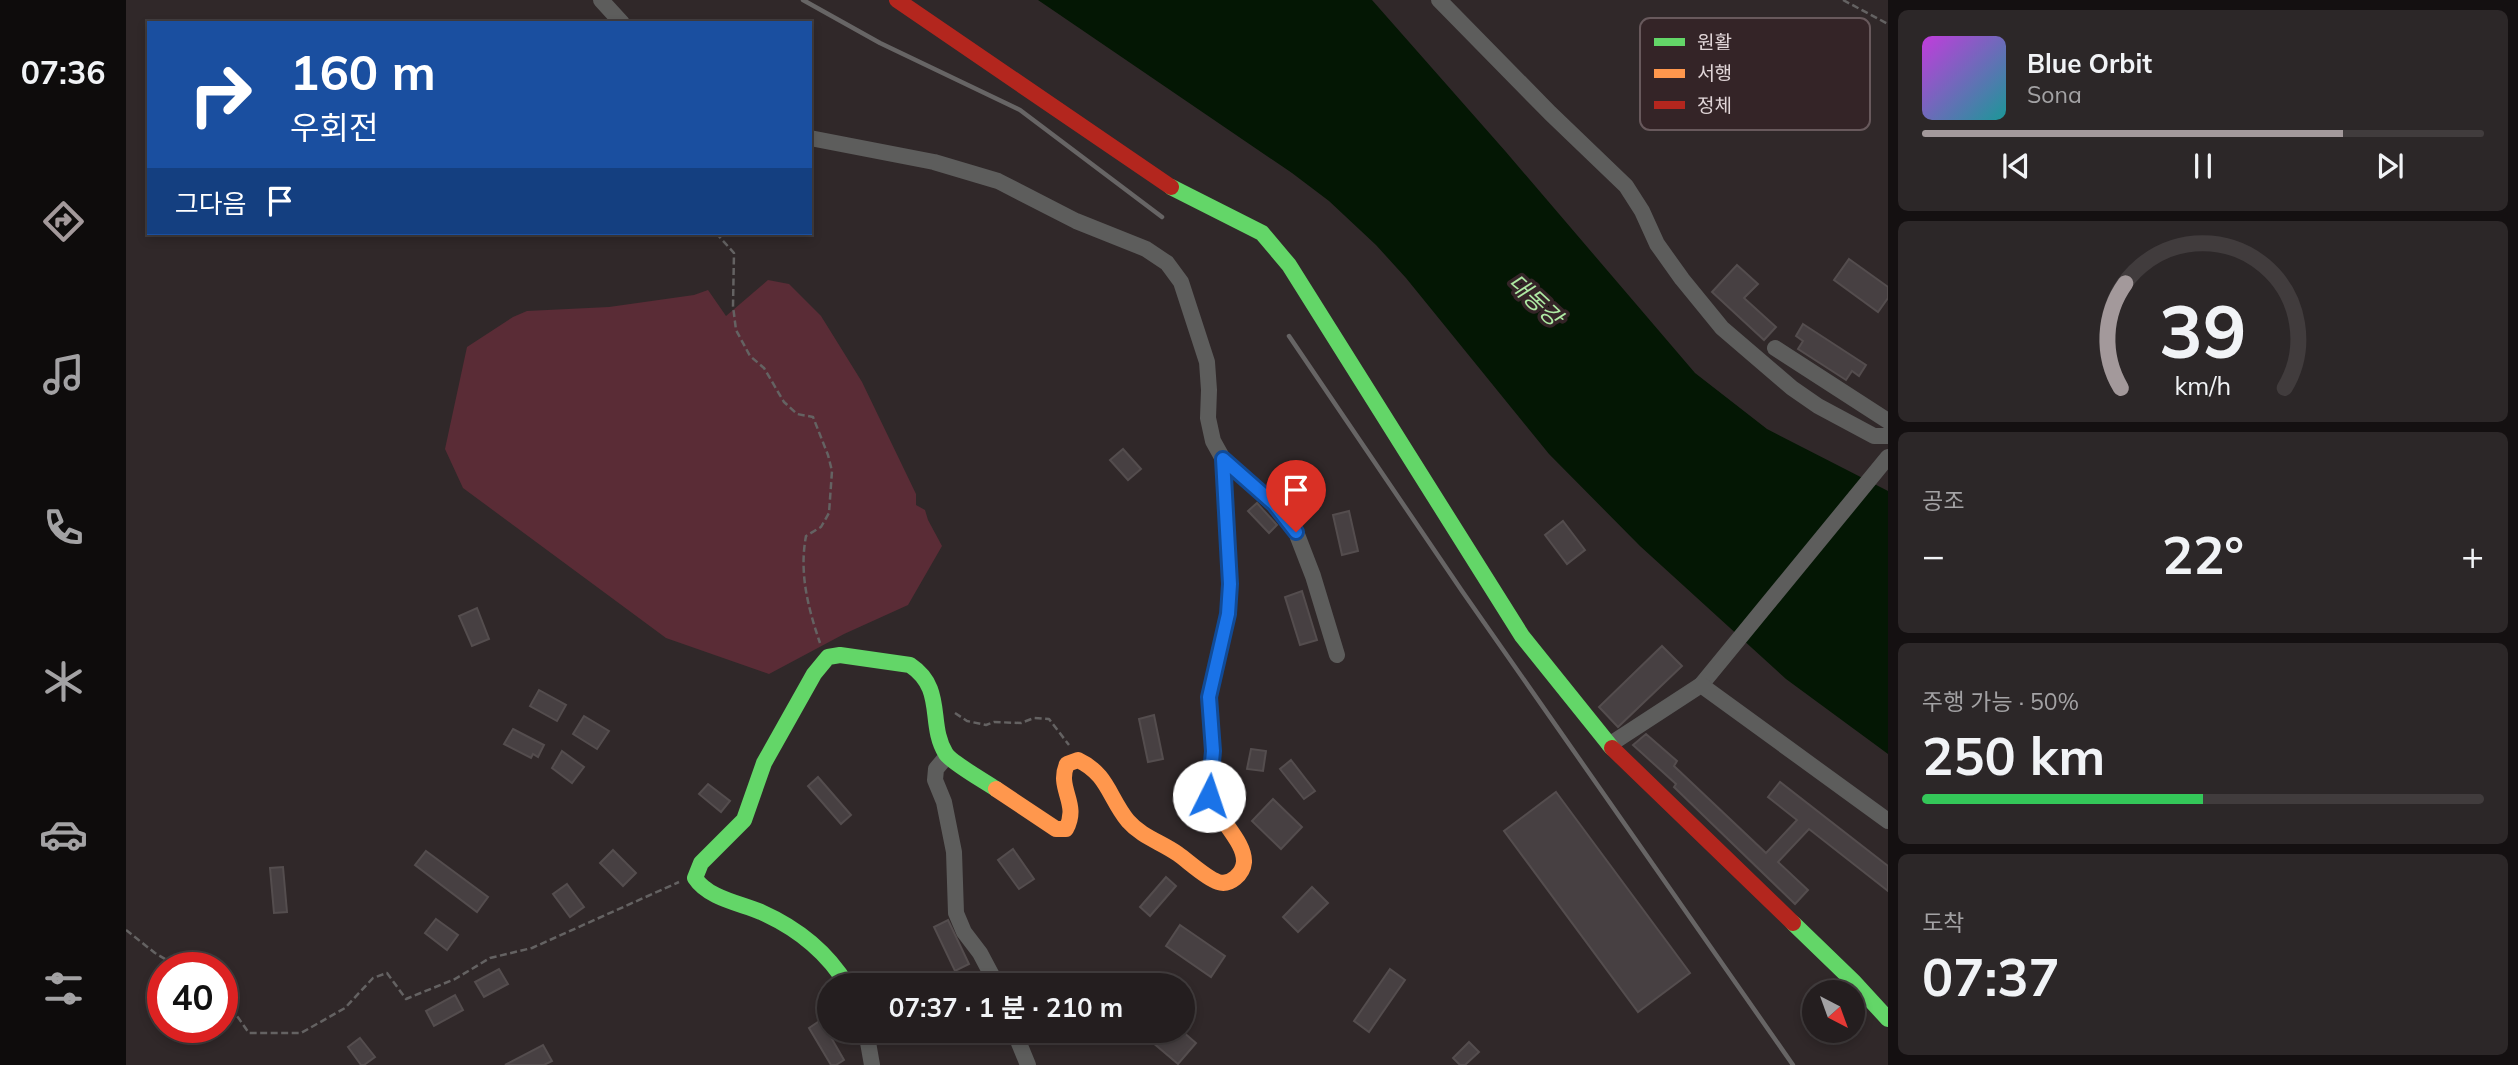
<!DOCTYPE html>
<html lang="ko">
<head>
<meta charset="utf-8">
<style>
  body { margin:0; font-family:Mulish,"Noto Sans KR",sans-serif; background:#2c2728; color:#f1f3f6; height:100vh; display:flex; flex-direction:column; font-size:26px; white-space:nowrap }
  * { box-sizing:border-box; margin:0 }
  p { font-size:23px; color:#a3a2a4 }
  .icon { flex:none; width:38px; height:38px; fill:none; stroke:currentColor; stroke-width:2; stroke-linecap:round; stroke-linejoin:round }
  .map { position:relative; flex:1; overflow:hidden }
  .sheet { display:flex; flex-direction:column; gap:10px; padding:10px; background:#141011; width:630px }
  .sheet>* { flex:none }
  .guide { position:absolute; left:21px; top:21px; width:665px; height:214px; border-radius:0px; box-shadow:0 4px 10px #0003,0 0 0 2px #413c3d; background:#1a4fa0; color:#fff; overflow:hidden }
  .needle { width:46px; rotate:139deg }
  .buttons { position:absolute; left:1676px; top:980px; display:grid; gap:14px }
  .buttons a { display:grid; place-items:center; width:63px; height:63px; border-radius:50%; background:#241e1f; box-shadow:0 4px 10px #0003,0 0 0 2px #413c3d; font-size:35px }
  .speed { position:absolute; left:21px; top:952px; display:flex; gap:14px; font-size:35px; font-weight:700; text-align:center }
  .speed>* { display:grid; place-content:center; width:91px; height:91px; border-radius:50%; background:#241e1f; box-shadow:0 4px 10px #0003,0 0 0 2px #413c3d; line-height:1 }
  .speed .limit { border:10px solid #d22; background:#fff; color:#111 }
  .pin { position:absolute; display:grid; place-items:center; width:60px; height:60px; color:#fff; margin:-72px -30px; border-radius:50% 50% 50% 0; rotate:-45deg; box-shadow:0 0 7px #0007 }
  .pin .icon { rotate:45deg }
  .me { position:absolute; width:77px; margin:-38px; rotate:4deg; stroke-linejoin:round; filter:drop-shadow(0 0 5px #0008) }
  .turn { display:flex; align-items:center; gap:24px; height:147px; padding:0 28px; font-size:32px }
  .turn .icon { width:91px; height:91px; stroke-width:2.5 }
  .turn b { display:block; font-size:49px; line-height:60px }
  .then { display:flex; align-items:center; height:66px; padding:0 28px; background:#0003; gap:14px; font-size:26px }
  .big { font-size:52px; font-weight:700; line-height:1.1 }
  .sheet .widget { flex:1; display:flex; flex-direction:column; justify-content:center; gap:10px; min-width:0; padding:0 24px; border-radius:10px; background:#2c2728 }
  .sheet .dial { align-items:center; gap:0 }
  .dial svg { height:182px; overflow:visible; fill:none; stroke:#413c3d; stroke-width:7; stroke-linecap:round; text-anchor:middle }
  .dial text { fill:#f1f3f6; stroke:none }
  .song { display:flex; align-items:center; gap:21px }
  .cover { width:84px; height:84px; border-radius:10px; background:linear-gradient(135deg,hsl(290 70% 55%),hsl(180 70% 35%)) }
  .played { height:7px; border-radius:4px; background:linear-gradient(90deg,#a3999b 75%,#413c3d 75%) }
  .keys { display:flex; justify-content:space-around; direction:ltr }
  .heat { display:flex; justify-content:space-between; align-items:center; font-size:38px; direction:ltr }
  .charge { height:10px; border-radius:5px; background:linear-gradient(90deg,#34c759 50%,#413c3d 0) }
  .trip { position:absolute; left:691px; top:973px; width:378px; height:70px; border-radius:35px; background:#241e1f; box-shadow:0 4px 10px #0003,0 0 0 2px #413c3d; font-weight:700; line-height:70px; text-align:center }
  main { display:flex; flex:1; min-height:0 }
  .tab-bar { display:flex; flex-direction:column; width:126px; justify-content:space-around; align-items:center; background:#0e0c0c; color:#a3a2a4 }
  .tab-bar .icon { width:49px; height:49px }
  .tab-bar .current { color:#a3999b }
  .tab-bar b { font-size:32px; color:#f1f3f6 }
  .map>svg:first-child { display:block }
  .green { fill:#5a2c36 }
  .water { fill:#041704 }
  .building { fill:#474042; stroke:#544d4e; stroke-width:2 }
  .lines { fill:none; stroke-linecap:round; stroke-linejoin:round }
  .path { stroke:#646262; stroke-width:2.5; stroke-dasharray:7 3.5; stroke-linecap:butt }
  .street { stroke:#5d5d5c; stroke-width:16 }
  .fast { stroke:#63d668; stroke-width:16 }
  .slow { stroke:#ff974d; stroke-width:16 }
  .jam { stroke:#b3261e; stroke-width:16 }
  .rail { stroke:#676565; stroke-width:4.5 }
  .route-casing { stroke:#114b97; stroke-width:18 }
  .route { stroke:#1a73e8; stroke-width:12 }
  .labels { text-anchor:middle; stroke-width:7; stroke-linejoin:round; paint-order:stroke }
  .water-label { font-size:23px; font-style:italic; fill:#aeeaa3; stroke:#342427 }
  .key { fill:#342427; stroke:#68595c; stroke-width:2 }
  .key-label { font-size:19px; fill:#e1d6d8 }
</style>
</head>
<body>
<main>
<nav class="tab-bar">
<b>07:36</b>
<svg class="icon current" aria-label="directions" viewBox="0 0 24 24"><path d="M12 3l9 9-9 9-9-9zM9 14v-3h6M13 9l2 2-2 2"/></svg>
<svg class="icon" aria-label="music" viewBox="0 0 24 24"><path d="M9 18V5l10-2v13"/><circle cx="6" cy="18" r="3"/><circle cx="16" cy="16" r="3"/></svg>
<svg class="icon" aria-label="phone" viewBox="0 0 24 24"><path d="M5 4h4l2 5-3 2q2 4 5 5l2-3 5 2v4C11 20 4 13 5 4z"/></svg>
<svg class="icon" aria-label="climate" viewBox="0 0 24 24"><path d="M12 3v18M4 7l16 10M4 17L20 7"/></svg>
<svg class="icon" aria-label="car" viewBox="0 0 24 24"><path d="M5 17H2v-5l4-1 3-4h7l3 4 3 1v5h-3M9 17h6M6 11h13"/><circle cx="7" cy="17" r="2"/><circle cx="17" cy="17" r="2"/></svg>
<svg class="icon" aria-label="filters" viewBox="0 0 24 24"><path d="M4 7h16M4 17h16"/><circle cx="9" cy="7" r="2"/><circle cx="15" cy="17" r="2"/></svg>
</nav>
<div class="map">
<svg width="1762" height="1065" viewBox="0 0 1762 1065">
  <rect width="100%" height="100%" fill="#302829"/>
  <polygon class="green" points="642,280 663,284 695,316 736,382 790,494 790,505 799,510 802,520 816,546 782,605 718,634 643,674 540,638 337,488 319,449 341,347 387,317 401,311 483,307 568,295 582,290 600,316"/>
  <polygon class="water" points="912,0 1246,0 1380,152 1569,373 1641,429 1762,491 1762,754 1660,679 1514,546 1423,454 1280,278 1250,245 1203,201 1166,173"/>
  <g class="building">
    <polygon points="1723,259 1762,287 1762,298 1752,312 1708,280"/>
    <polygon points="1611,265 1632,284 1618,298 1650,327 1638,340 1586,292"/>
    <polygon points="1677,324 1740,365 1733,376 1726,371 1720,380 1672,349 1677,341 1670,336"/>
    <polygon points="997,449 1015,469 1002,480 984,460"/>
    <polygon points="1131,503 1151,525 1143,533 1122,511"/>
    <polygon points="1223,511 1232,551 1216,555 1207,515"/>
    <polygon points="1437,521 1459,550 1441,564 1419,535"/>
    <polygon points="1176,591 1191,640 1174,645 1159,597"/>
    <polygon points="351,608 363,639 346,646 333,616"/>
    <polygon points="1536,646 1556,666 1492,727 1473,707"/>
    <polygon points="413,690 440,705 431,721 404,706"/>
    <polygon points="1028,715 1037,759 1022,762 1013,719"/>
    <polygon points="458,716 483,731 471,749 447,734"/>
    <polygon points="387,729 418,745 412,757 407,754 405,758 378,744"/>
    <polygon points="1520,734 1551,761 1548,766 1640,853 1671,820 1642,797 1654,782 1762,866 1762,891 1683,829 1652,862 1682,890 1669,904 1548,787 1550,784 1507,745"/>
    <polygon points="1125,749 1140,751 1137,771 1121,769"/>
    <polygon points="436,751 458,767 446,783 426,768"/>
    <polygon points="1165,760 1189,791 1178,799 1154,769"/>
    <polygon points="692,777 725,815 715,824 682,786"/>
    <polygon points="582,784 604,801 595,812 573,794"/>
    <polygon points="1430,792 1564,973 1512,1012 1378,831"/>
    <polygon points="1147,799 1176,827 1155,849 1126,821"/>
    <polygon points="887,849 908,879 893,889 872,860"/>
    <polygon points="487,850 510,873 497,886 474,863"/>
    <polygon points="300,851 362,897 351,912 289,865"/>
    <polygon points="157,867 161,912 148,913 144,868"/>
    <polygon points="1040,877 1050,886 1024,916 1014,907"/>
    <polygon points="441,884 458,907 444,917 427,894"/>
    <polygon points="1186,887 1202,903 1172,932 1157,917"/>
    <polygon points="310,919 332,935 321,950 299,933"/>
    <polygon points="822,920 843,964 829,971 808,927"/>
    <polygon points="1054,925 1099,956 1085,977 1040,946"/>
    <polygon points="373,969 382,984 358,997 349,982"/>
    <polygon points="1264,969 1279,980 1243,1032 1228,1021"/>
    <polygon points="329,995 337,1010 308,1026 300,1011"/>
    <polygon points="695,1020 718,1060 710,1065 705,1065 683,1028"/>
    <polygon points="1013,1031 1056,1031 1070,1043 1052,1064"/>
    <polygon points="234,1038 249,1057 238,1065 235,1065 222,1047"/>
    <polygon points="1343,1042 1353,1052 1339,1065 1334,1065 1327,1058"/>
    <polygon points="417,1045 426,1061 418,1065 379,1065"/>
  </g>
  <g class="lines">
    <g class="path">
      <polyline points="1717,0 1762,24"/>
      <path d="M590,233l18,20 -1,53 3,24 14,26 14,12 20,34 13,12 16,3 15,38 4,16 -3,42 -8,14 -15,9c-7,37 2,72 14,107"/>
      <polyline points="829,713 841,721 860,725 868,722 895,723 908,718 923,719 943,745"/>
      <polyline points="0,930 29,953 54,968"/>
      <polyline points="96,1002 111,1016 123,1033 175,1033 219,1008 247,978 261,973 280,999 329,979 364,958 406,948 553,882"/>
    </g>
    <g class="street">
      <polyline points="475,0 496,23"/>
      <polyline points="1313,0 1424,113 1500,186 1516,211 1531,244 1556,279 1596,328 1666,388 1692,406 1748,436 1762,436"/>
      <polyline points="684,138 808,162 872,181 950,221 1020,249 1041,263 1055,282 1081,362 1083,390 1082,418 1087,441 1097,459 1148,504 1170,532 1187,576 1211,655"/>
      <polyline points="1649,348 1762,421"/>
      <polyline points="1575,685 1762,457"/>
      <polyline points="1483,745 1575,685 1762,821"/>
      <polyline points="821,756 810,769 809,780 818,802 828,852 830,913 838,932 854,953 871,985"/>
      <polyline points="740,1031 746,1065"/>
      <polyline points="888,1031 902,1065"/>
    </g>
    <g class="fast">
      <polyline points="1045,187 1136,233 1163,265 1396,636 1486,748"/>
      <polyline points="1667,923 1727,981 1762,1019"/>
      <path d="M721,985c-20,-33 -50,-57 -86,-73 -22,-9 -53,-14 -66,-34l6,-15 43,-43 20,-57 50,-89 14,-17 12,-2 70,10c36,24 17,59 36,89 6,9 40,28 50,35"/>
    </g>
    <path class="slow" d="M870,789l60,40h10c14,-26 -10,-40 1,-65l11,-4c30,14 31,38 50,61 14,16 33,21 50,33 10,7 28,24 40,28 12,4 25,-8 26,-20 1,-25 -37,-49 -34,-78"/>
    <g class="jam">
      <polyline points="771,0 1045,187"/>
      <polyline points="1486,748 1667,923"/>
      <polyline points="1084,784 1087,751 1083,697 1102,614 1104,584 1097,459"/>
    </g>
    <g class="rail">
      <polyline points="677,0 754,43 894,110 1036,217"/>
      <polyline points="1163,336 1336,591 1667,1065"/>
    </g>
  </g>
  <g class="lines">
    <defs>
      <polyline id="route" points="1083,796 1087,751 1083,697 1102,614 1104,584 1097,459 1148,504 1170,532"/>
    </defs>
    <use href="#route" class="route-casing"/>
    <use href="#route" class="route"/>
  </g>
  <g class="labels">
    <g class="water-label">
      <text transform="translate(1409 300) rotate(43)" y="8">대동강</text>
    </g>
  </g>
  <rect x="1514" y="18" width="230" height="112" rx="10" class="key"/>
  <rect x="1528" y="38" width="31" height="8" fill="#63d668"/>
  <rect x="1528" y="69" width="31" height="9" fill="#ff974d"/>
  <rect x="1528" y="101" width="31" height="8" fill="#b3261e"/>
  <g class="key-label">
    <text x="1571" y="49">원활</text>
    <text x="1571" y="80">서행</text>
    <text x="1571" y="112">정체</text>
  </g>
</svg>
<div class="buttons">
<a><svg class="needle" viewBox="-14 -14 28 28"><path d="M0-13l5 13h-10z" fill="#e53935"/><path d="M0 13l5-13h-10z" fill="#a3a2a4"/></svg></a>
</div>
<div class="speed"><div class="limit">40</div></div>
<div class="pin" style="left:1170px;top:532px;background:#d93025"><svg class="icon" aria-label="arrive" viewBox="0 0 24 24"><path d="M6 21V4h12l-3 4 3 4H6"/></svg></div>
<svg class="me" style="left:1083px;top:796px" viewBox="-20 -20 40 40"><circle r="19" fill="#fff"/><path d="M0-13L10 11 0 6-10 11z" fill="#1a73e8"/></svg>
<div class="trip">07:37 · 1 분 · 210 m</div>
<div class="guide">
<div class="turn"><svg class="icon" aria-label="right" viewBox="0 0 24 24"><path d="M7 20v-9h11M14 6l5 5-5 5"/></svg><div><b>160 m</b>우회전</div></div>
<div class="then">그다음<svg class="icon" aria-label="arrive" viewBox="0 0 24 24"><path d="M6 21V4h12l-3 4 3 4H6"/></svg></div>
</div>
</div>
<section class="sheet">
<div class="widget">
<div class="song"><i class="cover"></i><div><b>Blue Orbit</b><p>Sona</p></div></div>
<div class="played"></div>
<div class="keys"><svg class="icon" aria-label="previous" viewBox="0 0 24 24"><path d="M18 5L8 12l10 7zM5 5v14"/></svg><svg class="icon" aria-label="pause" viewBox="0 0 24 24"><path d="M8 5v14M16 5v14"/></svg><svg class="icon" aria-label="next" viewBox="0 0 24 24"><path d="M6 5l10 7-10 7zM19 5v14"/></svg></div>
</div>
<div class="widget dial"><svg viewBox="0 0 100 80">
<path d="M14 69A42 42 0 1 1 86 69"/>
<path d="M14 69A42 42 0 0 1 16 23" stroke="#a3999b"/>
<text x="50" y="56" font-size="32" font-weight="700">39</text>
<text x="50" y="72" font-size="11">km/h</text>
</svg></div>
<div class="widget"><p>공조</p>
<div class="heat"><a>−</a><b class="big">22°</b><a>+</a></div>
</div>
<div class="widget"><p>주행 가능 · 50%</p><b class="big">250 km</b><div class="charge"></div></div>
<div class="widget"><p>도착</p><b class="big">07:37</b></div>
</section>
</main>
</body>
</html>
